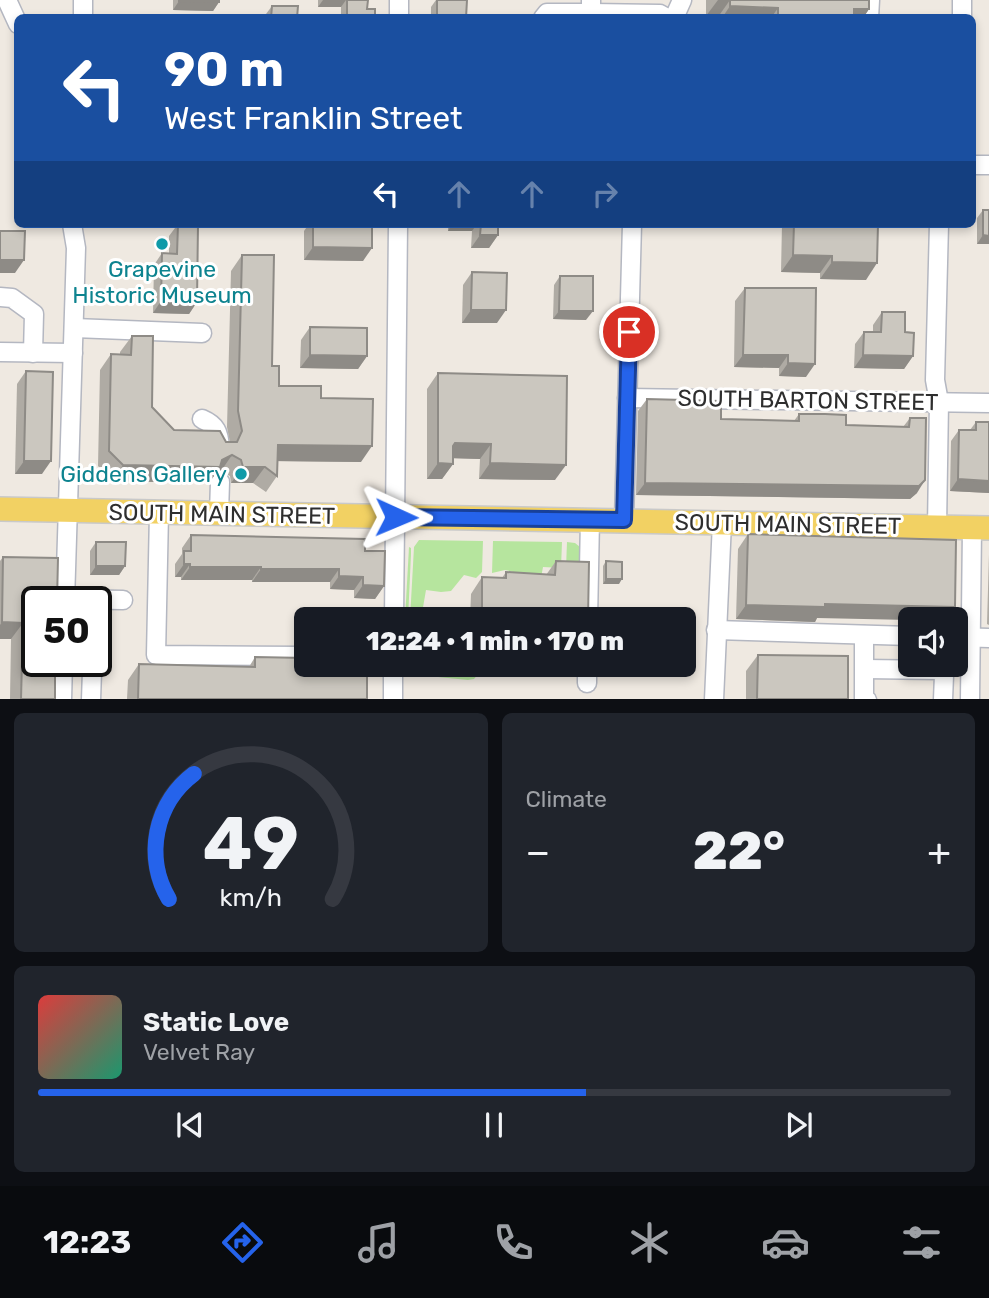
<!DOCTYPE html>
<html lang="en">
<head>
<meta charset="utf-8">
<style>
  body { margin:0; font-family:Rubik,sans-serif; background:#20242c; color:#f1f3f6; height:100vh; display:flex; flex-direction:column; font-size:26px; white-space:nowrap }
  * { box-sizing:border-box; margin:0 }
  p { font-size:23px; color:#9ea1a6 }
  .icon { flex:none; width:38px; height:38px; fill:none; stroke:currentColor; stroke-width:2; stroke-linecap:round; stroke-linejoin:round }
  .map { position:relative; height:699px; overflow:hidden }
  .drawer { display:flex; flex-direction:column; gap:14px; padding:14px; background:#0d0f14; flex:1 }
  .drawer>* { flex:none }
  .guide { position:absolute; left:14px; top:14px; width:962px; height:214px; border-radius:10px; box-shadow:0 4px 10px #0003; background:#1a4fa0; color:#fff; overflow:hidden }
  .controls { position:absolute; left:898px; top:607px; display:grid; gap:14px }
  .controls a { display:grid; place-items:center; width:70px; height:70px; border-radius:10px; background:#171b24; box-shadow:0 4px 10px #0003; font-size:35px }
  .speed { position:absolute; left:21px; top:586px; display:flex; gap:14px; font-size:35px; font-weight:700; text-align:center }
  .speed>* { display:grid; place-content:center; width:91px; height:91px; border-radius:50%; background:#171b24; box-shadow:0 4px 10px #0003; line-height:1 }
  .speed .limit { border:4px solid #111; border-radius:10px; background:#fff; color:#111 }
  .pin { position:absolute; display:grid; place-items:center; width:60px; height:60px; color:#fff; margin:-30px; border:4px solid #fff; border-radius:50%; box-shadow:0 2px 7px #0007 }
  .me { position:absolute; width:77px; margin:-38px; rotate:91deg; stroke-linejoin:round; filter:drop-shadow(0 0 5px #0008) }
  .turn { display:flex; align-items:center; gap:24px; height:147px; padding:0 35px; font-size:32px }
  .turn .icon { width:91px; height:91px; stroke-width:2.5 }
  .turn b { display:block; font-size:49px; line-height:60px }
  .lanes { display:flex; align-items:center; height:66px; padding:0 35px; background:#0003; justify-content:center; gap:35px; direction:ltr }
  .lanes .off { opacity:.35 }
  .big { font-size:52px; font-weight:800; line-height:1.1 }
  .drawer .tile { flex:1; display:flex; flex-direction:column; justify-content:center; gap:10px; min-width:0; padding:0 24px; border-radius:10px; background:#20242c }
  .drawer .dial { align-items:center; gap:0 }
  .dial svg { height:182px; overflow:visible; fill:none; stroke:#363941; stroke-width:7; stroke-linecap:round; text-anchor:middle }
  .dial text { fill:#f1f3f6; stroke:none }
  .song { display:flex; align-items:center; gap:21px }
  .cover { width:84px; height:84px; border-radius:10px; background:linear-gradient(135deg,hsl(0 70% 55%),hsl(160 70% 35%)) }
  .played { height:7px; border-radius:4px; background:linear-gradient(90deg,#2563eb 60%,#363941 60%) }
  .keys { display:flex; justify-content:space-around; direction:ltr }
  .heat { display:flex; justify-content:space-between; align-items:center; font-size:38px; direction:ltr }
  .drawer .tiles { flex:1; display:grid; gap:14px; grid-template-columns:1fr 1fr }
  .tile:last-child { grid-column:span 2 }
  .trip { position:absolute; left:294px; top:607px; width:402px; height:70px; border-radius:10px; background:#171b24; box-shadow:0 4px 10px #0003; font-weight:800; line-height:70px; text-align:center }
  .tab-bar { display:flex; height:112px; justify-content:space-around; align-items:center; background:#090b0e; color:#9ea1a6 }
  .tab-bar .icon { width:49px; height:49px }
  .tab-bar .selected { color:#2563eb }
  .tab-bar b { font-size:32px; color:#f1f3f6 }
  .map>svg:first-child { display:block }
  .green { fill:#b6e59e }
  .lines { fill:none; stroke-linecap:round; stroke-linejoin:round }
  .minor-casing { stroke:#b4b7c1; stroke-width:21 }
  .major-casing { stroke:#c9c9c9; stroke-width:26 }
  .minor { stroke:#fff; stroke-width:18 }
  .major { stroke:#f2d163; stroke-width:23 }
  .wall { fill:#afaba4 }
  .shaded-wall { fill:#8e8b86 }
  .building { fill:#cbc7bf; stroke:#8e8b86; stroke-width:2 }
  .route-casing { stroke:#184099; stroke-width:18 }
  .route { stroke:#2563eb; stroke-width:12 }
  .culture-dot { fill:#0f9aa8; stroke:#fff; stroke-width:2.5 }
  .labels { text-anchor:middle; stroke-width:6; stroke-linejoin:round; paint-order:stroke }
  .culture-label { font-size:23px; fill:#0d838f; stroke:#fff }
  .street-label { font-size:23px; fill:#2e2e2e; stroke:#fff }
</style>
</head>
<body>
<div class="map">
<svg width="989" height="700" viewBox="0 0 989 700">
  <rect width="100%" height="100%" fill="#efe9e1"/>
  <g class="green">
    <polygon points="419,540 483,541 482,572 476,578 464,575 451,591 441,592 426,590 421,619 410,619 414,547"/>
    <polygon points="493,541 562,542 561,568 543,567 541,578 505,570 492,573"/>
    <polygon points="567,542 575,543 580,547 579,571 566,568"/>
    <polygon points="409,547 411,548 411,554 408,619 405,619"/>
    <polygon points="409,665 480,665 480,672 474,679 468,680 408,674"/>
  </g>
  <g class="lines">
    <defs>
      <g id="minor">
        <polyline points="7,0 18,24"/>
        <polyline points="83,0 83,18"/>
        <polyline points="591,13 660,14 667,18"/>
        <polyline points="399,18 399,0"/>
        <polyline points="543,18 547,13 591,13 591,0"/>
        <polyline points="674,18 682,0"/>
        <polyline points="869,18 870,0"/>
        <polyline points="962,18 962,0"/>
        <polyline points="973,165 989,165"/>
        <polyline points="0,297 12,298 34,314 33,353"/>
        <polyline points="74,328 202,333"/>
        <polyline points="0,352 73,353"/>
        <polyline points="627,398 989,403"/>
        <path d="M202,419c14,6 17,13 18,29"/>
        <polyline points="159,513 156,655 306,656"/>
        <polyline points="219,514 220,482"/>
        <polyline points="624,520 632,224"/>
        <polyline points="937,527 939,402 935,380 939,224"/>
        <polyline points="65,599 123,600"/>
        <polyline points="65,602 76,248 72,224"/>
        <polyline points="394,620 398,224"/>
        <polyline points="588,620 590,519"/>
        <polyline points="716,630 910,636"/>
        <polyline points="864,635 864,698 867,700"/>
        <polyline points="956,637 989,638"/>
        <polyline points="865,669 939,670 944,675 943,700"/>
        <polyline points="587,683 587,665"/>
        <polyline points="62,700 63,662"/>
        <polyline points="91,700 92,671"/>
        <polyline points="393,700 393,665"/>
        <polyline points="714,700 722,522"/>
        <polyline points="970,700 972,528"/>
      </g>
      <polyline id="major" points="0,509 989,528"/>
    </defs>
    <use href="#minor" class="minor-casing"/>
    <use href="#major" class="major-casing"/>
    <use href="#minor" class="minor"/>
    <use href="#major" class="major"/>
  </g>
  <g class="wall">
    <polygon points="173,0 219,0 219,2 213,11 173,10"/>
    <polygon points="318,0 368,0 367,9 375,18 341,18 341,7 318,7"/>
    <polygon points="436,0 467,0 466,18 431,18 431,7"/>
    <polygon points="706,0 869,0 869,9 863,18 718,18 706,16"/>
    <polygon points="272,6 297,18 263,18"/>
    <polygon points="983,210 989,244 977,244 977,218"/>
    <polygon points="178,224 197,302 189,314 153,313 154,265 162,253 169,253 169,236"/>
    <polygon points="309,224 372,224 363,261 304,260 304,231"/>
    <polygon points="448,224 498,224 498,235 489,248 471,248 472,231 448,231"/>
    <polygon points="782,224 878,224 866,280 820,279 820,273 781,272"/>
    <polygon points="242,255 272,366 279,386 321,398 361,462 278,461 277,476 266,492 253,483 231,483 230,476 221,471 216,473 209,483 112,481 98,466 100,370 111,354 120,354 120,352 132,336 152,407 174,430 226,442 230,442 227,427 231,271"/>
    <polygon points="472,272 497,323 462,323 463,285"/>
    <polygon points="560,276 586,320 553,319 554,285"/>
    <polygon points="745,288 806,377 779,376 779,368 734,367 735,301"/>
    <polygon points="882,312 905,332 913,356 904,369 854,368 855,344 864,332 873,332 873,325"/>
    <polygon points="310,327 367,356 358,369 300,368 301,340"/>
    <polygon points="26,371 42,474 15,474 17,384"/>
    <polygon points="438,373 555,480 479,479 480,459 453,458 453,464 442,479 427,479 427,389"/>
    <polygon points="647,399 721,419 794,421 799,414 846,425 903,427 910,418 917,493 910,499 636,495 638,411"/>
    <polygon points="976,422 989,422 989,493 950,491 951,441 959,430 970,430"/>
    <polygon points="748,534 817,618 815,622 736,619 738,549"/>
    <polygon points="191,535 365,551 384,586 375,599 354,598 354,590 330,589 330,582 252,582 252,580 181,580 181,577 175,577 175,564 182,554 182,548"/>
    <polygon points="96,542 125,566 119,575 90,575 90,551"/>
    <polygon points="989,554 989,625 987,624"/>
    <polygon points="3,557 55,699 10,699 11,639 0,639 0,561"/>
    <polygon points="556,561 588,620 470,620 471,594 482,577 502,578 506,572 546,575"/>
    <polygon points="606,561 619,584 603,584 603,566"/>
    <polygon points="758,655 848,699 746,699 746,671"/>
    <polygon points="255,657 306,668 367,699 127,699 128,680 139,664 249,667"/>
  </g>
  <g class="shaded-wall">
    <polygon points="323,0 346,0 341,7 318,7"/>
    <polygon points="718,0 730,0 718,17 706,16"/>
    <polygon points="179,1 219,2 213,11 173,10"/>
    <polygon points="730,6 778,8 771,18 722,18"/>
    <polygon points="854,9 869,9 863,18 848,18"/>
    <polygon points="452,224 477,224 472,231 448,231"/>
    <polygon points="480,235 498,235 489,248 471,248"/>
    <polygon points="983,235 989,236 989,244 977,244"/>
    <polygon points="313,247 372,248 363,261 304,260"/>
    <polygon points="793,255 832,256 820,273 781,272"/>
    <polygon points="0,260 24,260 15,273 0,273"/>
    <polygon points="832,262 877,263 866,280 820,279"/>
    <polygon points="161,301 197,302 189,314 153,313"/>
    <polygon points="471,310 506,310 497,323 462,323"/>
    <polygon points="559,311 593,311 586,320 553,319"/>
    <polygon points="310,355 367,356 358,369 300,368"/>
    <polygon points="743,355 788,355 779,368 734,367"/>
    <polygon points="863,355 913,356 904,369 854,368"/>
    <polygon points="788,363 815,364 806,377 779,376"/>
    <polygon points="455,443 491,444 480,459 445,458"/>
    <polygon points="278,445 372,446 361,462 267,461"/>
    <polygon points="232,455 221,471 216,473 209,483 112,481 123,465 222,460"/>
    <polygon points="24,461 51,461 42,474 15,474"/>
    <polygon points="438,463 453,464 442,479 427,479"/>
    <polygon points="490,463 566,465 555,480 479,479"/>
    <polygon points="243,467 265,467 253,483 231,483"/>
    <polygon points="958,479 989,481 989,493 950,491"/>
    <polygon points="925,480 917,493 910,499 636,495 645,483"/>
    <polygon points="184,564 190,564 181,577 175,577"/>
    <polygon points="96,566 125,566 119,575 90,575"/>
    <polygon points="190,567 261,567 252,580 181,580"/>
    <polygon points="261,569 339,569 330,582 252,582"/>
    <polygon points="339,576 363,577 354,590 330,589"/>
    <polygon points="606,579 622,579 619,584 603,584"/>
    <polygon points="363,585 384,586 375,599 354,598"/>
    <polygon points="825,604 955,607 946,620 910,620 817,618 815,622 736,619 746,605"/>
    <polygon points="510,611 538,612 532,620 505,620"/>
    <polygon points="2,622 23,623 11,639 0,639 0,625"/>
  </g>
  <g class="building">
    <polygon points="179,0 219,0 219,2 179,1"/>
    <polygon points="347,0 368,0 367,9 375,9 375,18 347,18"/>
    <polygon points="437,0 467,0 466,18 437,18"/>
    <polygon points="727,0 869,0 869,9 854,9 854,16 850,16 850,18 778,18 778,8 730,6 730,0"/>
    <polygon points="272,6 298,6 297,18 271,18"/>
    <polygon points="983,210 989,210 989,236 983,235"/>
    <polygon points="178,224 198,224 197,302 161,301 162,253 177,254"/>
    <polygon points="313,224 372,224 372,248 313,247"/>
    <polygon points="481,224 498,224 498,235 480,235"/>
    <polygon points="794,224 878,224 877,263 832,262 832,256 793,255"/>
    <polygon points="0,231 25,231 24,260 0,260"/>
    <polygon points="242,255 274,255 272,366 279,366 279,386 321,386 321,398 373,399 372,446 278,445 277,476 265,467 243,467 241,460 232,455 222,460 220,467 123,465 109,451 111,354 131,355 132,336 153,336 152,407 174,430 220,431 226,442 237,442 242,431 238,411"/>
    <polygon points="472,272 507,273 506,310 471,310"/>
    <polygon points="560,276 593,276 593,311 559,311"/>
    <polygon points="745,288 816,288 815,364 788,363 788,355 743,355"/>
    <polygon points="882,312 905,312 905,332 914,333 913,356 863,355 864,332 881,332"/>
    <polygon points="310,327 367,328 367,356 310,355"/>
    <polygon points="26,371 53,372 51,461 24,461"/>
    <polygon points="438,373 567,376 566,465 490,463 491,444 455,443 453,446 453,464 438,463"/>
    <polygon points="647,399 721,401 721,419 799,421 799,414 825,414 846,415 846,425 909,427 910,418 926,418 925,480 919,486 645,483"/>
    <polygon points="976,422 989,422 989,481 958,479 959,430 976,430"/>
    <polygon points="748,534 956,540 955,607 825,604 825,607 746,605"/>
    <polygon points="191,535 365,539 365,551 385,551 384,586 363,585 363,577 339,576 339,569 261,569 261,567 190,567 190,564 184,564 184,551 191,551"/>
    <polygon points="96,542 126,542 125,566 96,566"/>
    <polygon points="3,557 58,558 57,602 37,602 37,662 55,662 55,699 21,699 23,623 2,622"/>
    <polygon points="556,561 589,562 588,620 537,620 538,612 510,611 510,620 482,620 482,577 506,578 506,572 555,575"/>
    <polygon points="606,561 622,562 622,579 606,579"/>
    <polygon points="758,655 848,656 848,699 757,699"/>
    <polygon points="255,657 306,658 306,668 367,669 367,699 138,699 139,664 255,667"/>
  </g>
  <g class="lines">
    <defs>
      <polyline id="route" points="396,517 624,520 629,332"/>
    </defs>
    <use href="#route" class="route-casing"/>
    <use href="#route" class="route"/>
  </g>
  <g class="culture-dot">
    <circle cx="162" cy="244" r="7"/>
    <circle cx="241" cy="474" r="7"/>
  </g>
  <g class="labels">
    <g class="culture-label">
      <text x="162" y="277">Grapevine<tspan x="162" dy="26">Historic Museum</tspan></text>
      <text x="227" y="482" text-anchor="end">Giddens Gallery</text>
    </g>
    <g class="street-label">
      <text transform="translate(808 400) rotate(1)" y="8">SOUTH BARTON STREET</text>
      <text transform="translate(222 514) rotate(1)" y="8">SOUTH MAIN STREET</text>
      <text transform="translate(788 524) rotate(1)" y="8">SOUTH MAIN STREET</text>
    </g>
  </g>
</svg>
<div class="controls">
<a><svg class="icon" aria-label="sound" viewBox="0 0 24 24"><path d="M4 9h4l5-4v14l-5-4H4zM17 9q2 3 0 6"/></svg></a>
</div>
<div class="speed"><div class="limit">50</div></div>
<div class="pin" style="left:629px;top:332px;background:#d93025"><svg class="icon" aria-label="arrive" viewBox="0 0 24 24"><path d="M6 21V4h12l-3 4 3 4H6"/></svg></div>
<svg class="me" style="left:396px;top:517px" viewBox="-20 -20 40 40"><path d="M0-17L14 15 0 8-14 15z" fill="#2563eb" stroke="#fff" stroke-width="4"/></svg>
<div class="trip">12:24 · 1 min · 170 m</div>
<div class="guide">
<div class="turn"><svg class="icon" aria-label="left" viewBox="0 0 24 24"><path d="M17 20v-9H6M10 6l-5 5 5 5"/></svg><div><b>90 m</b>West Franklin Street</div></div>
<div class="lanes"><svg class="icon" aria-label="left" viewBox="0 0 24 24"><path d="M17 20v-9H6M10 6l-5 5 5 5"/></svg><svg class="icon off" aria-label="ahead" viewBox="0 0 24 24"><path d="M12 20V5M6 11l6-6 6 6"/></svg><svg class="icon off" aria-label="ahead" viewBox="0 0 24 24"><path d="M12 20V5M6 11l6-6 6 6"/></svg><svg class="icon off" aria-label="right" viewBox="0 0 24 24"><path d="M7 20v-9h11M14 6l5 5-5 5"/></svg></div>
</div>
</div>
<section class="drawer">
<div class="tiles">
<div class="tile dial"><svg viewBox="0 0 100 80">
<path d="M14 69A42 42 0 1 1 86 69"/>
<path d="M14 69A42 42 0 0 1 25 14" stroke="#2563eb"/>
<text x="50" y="56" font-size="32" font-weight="700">49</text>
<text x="50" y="72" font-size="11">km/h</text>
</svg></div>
<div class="tile"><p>Climate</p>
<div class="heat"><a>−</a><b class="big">22°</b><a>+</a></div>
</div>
<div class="tile">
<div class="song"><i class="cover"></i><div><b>Static Love</b><p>Velvet Ray</p></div></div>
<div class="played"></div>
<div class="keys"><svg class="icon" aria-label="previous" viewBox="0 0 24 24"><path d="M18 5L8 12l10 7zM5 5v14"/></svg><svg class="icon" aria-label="pause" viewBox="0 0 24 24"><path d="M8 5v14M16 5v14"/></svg><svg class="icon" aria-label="next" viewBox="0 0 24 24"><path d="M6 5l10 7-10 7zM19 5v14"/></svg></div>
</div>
</div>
</section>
<nav class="tab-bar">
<b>12:23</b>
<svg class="icon selected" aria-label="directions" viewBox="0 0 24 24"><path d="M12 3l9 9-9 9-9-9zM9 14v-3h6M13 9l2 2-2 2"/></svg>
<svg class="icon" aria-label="music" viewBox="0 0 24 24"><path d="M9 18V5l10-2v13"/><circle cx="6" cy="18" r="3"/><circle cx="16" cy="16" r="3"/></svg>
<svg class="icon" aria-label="phone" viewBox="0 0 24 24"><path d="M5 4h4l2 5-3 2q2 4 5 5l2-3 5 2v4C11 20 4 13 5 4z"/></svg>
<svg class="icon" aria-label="climate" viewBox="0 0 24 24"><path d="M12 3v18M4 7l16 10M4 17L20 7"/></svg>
<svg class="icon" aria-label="car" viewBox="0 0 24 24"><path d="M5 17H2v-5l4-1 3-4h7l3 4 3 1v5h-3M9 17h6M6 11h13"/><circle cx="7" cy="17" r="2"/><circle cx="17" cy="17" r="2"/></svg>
<svg class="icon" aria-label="filters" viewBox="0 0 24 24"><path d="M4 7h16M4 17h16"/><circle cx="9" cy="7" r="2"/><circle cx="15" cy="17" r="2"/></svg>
</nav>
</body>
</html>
